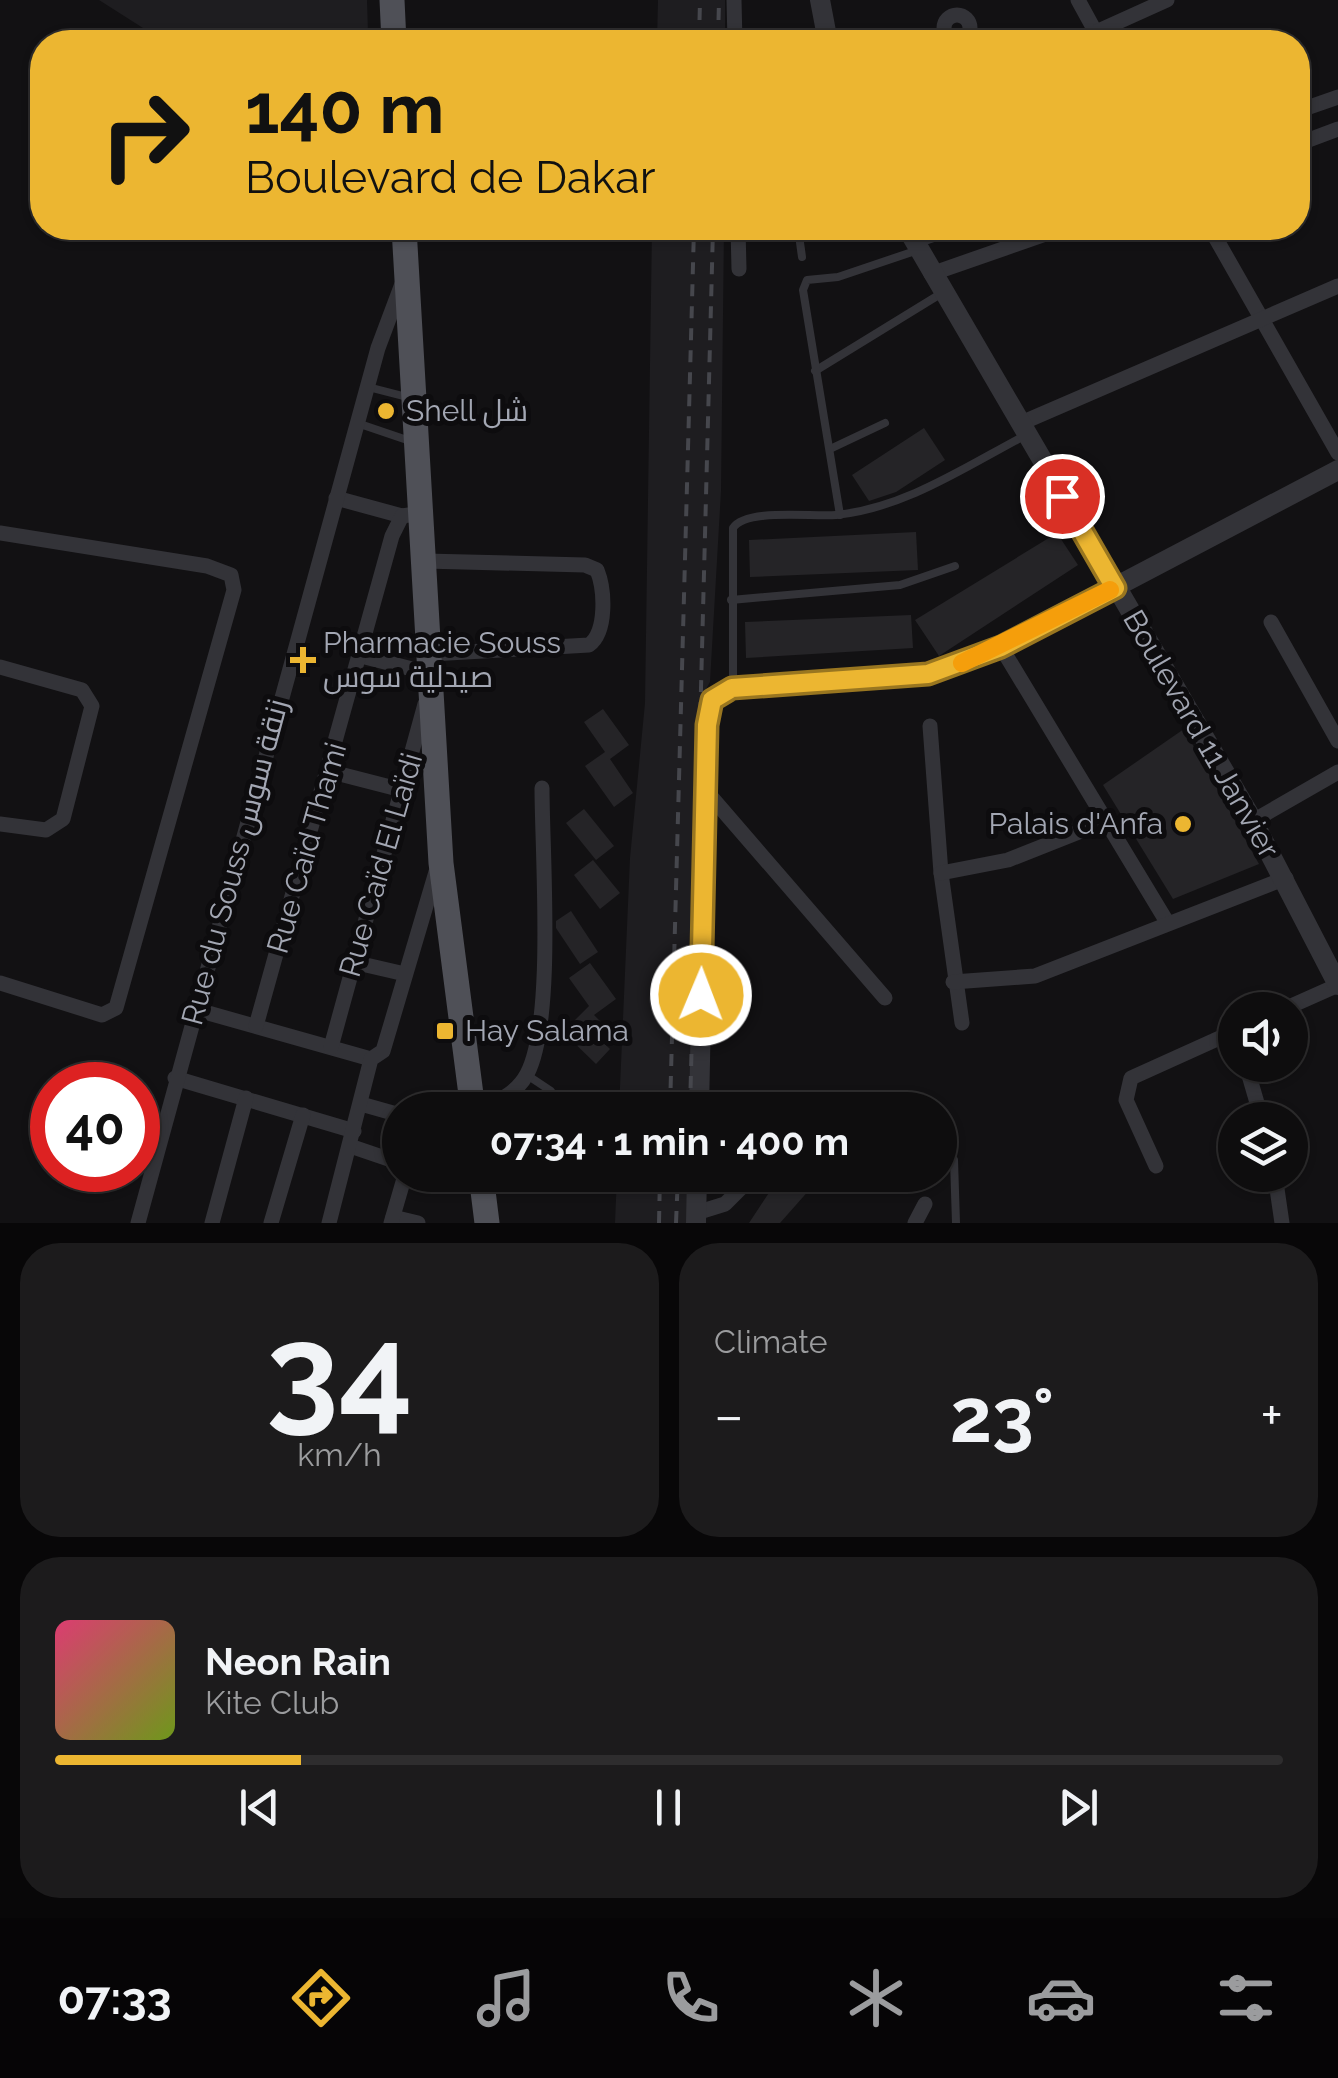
<!DOCTYPE html>
<html lang="en">
<head>
<meta charset="utf-8">
<style>
  body { margin:0; font-family:Raleway,Cairo,sans-serif; background:#1c1b1c; color:#f1f3f6; height:100vh; display:flex; flex-direction:column; font-size:38px; white-space:nowrap }
  * { box-sizing:border-box; margin:0 }
  p { font-size:32px; color:#9b9c9e }
  .icon { flex:none; width:55px; height:55px; fill:none; stroke:currentColor; stroke-width:2; stroke-linecap:round; stroke-linejoin:round }
  .map { position:relative; height:1223px; overflow:hidden }
  .details { display:flex; flex-direction:column; gap:20px; padding:20px; background:#080708; flex:1 }
  .details>* { flex:none }
  .banner { position:absolute; left:30px; top:30px; width:1280px; height:210px; border-radius:40px; box-shadow:0 2px 8px #0004,0 0 0 2px #2e2d2e; background:#ecb631; color:#111; overflow:hidden }
  .buttons { position:absolute; left:1218px; top:992px; display:grid; gap:20px }
  .buttons a { display:grid; place-items:center; width:90px; height:90px; border-radius:50%; background:#0e0d0e; box-shadow:0 2px 8px #0004,0 0 0 2px #2e2d2e; font-size:50px }
  .speed { position:absolute; left:30px; top:1062px; display:flex; gap:20px; font-size:50px; font-weight:700; text-align:center }
  .speed>* { display:grid; place-content:center; width:130px; height:130px; border-radius:50%; background:#0e0d0e; box-shadow:0 2px 8px #0004,0 0 0 2px #2e2d2e; line-height:1 }
  .speed .limit { border:15px solid #d22; background:#fff; color:#111 }
  .pin { position:absolute; display:grid; place-items:center; width:85px; height:85px; color:#fff; margin:-42px; border:5px solid #fff; border-radius:50%; box-shadow:0 2px 10px #0007 }
  .me { position:absolute; width:110px; margin:-55px; rotate:1deg; stroke-linejoin:round; filter:drop-shadow(0 0 8px #0008) }
  .turn { display:flex; align-items:center; gap:35px; height:210px; padding:0 50px; font-size:45px }
  .turn .icon { width:130px; height:130px; stroke-width:2.5 }
  .turn b { display:block; font-size:70px; line-height:85px }
  .big { font-size:75px; font-weight:700; line-height:1.1 }
  .details .card { flex:1; display:flex; flex-direction:column; justify-content:center; gap:15px; min-width:0; padding:0 35px; border-radius:40px; background:#1c1b1c }
  .details .dial { align-items:center; gap:0 }
  .dial b { font-size:130px; line-height:1 }
  .song { display:flex; align-items:center; gap:30px }
  .cover { width:120px; height:120px; border-radius:15px; background:linear-gradient(135deg,hsl(340 70% 55%),hsl(80 70% 35%)) }
  .played { height:10px; border-radius:5px; background:linear-gradient(90deg,#ecb631 20%,#2e2d2e 20%) }
  .keys { display:flex; justify-content:space-around; direction:ltr }
  .heat { display:flex; justify-content:space-between; align-items:center; font-size:55px; direction:ltr }
  .details .tiles { flex:1; display:grid; gap:20px; grid-template-columns:1fr 1fr }
  .card:last-child { grid-column:span 2 }
  .trip { position:absolute; left:382px; top:1092px; width:575px; height:100px; border-radius:50px; background:#0e0d0e; box-shadow:0 2px 8px #0004,0 0 0 2px #2e2d2e; font-weight:700; line-height:100px; text-align:center }
  .menu { display:flex; height:160px; justify-content:space-around; align-items:center; background:#060506; color:#9b9c9e }
  .menu .icon { width:70px; height:70px }
  .menu .current { color:#ecb631 }
  .menu b { font-size:45px; color:#f1f3f6 }
  .map>svg:first-child { display:block }
  .built { fill:#1e1d20 }
  .building { fill:#252427 }
  .lines { fill:none; stroke-linecap:round; stroke-linejoin:round }
  .service { stroke:#333338; stroke-width:8 }
  .minor { stroke:#333338; stroke-width:15 }
  .tertiary { stroke:#333338; stroke-width:20 }
  .primary { stroke:#4f5057; stroke-width:25 }
  .rail { stroke:#46474d; stroke-width:4; stroke-dasharray:12 10; stroke-linecap:butt }
  .route-casing { stroke:#997620; stroke-width:25 }
  .route { stroke:#ecb631; stroke-width:18 }
  .slow { stroke:#f59e0b; stroke-width:18 }
  .poi-dot { fill:#ecb631; stroke:#0d0c0e; stroke-width:4 }
  .labels { text-anchor:middle; stroke-width:10; stroke-linejoin:round; paint-order:stroke }
  .poi-label { font-size:30px; fill:#a3a7b3; stroke:#0d0c0e; text-anchor:start }
  .street-label { font-size:30px; fill:#a3a7b3; stroke:#0d0c0e }
</style>
</head>
<body>
<div class="map">
<svg width="1338" height="1223" viewBox="0 0 1338 1223">
  <rect width="100%" height="100%" fill="#121113"/>
  <g class="built">
    <polygon points="99,0 367,0 368,33 248,42 165,42"/>
    <polygon points="658,0 725,0 725,42 657,42"/>
    <polygon points="652,228 724,228 721,491 710,682 706,689 694,1110 619,1110 630,858 645,703"/>
    <polygon points="617,1175 692,1175 691,1223 615,1223"/>
  </g>
  <g class="building">
    <polygon points="924,428 945,460 896,492 869,501 852,475"/>
    <polygon points="916,532 918,570 750,577 749,540"/>
    <polygon points="1057,533 1078,565 939,656 915,620"/>
    <polygon points="911,615 913,648 746,658 745,622"/>
    <polygon points="603,709 629,745 610,759 633,793 614,807 585,766 605,752 584,722"/>
    <polygon points="1184,729 1259,864 1173,899 1103,785"/>
    <polygon points="584,809 614,846 596,860 566,823"/>
    <polygon points="593,860 620,893 600,909 574,875"/>
    <polygon points="571,911 598,952 580,964 556,928 556,921"/>
    <polygon points="590,963 616,999 594,1015 605,1026 596,1036 610,1049 596,1064 563,1032 589,1006 569,978"/>
    <polygon points="839,1175 811,1188 780,1223 749,1223 780,1176"/>
  </g>
  <g class="lines">
    <g class="service">
      <polyline points="798,228 802,257"/>
      <polyline points="815,371 942,293"/>
      <polyline points="368,387 407,397"/>
      <polyline points="357,423 410,441"/>
      <polyline points="830,449 885,423"/>
      <polyline points="840,515 803,290 807,280 838,277 918,250"/>
      <polyline points="731,600 900,585 955,566"/>
      <path d="M733,688v-160c13,-20 78,-11 103,-13 69,-7 129,-48 190,-80"/>
      <polyline points="527,1075 551,1091 561,1110"/>
      <polyline points="954,1160 956,1223"/>
    </g>
    <g class="minor">
      <polyline points="734,0 735,42"/>
      <polyline points="1078,0 1101,42"/>
      <circle cx="957" cy="28" r="13"/>
      <polyline points="1096,32 1167,0"/>
      <polyline points="1298,111 1338,97"/>
      <polyline points="1298,144 1338,129"/>
      <polyline points="738,228 739,269"/>
      <polyline points="1210,228 1338,453"/>
      <polyline points="914,241 953,228"/>
      <polyline points="931,274 1063,228"/>
      <polyline points="1019,424 1338,286"/>
      <polyline points="336,498 402,516"/>
      <polyline points="0,533 207,566 231,575 234,590 116,1008 102,1015 0,983"/>
      <path d="M425,561l160,4 12,5c8,20 10,62 -8,75l-158,9"/>
      <polyline points="1271,622 1338,741"/>
      <polyline points="1001,647 1167,922"/>
      <polyline points="361,656 432,674"/>
      <polyline points="0,667 82,690 92,706 63,819 46,830 0,824"/>
      <polyline points="930,726 941,873 962,1023"/>
      <polyline points="328,771 402,790"/>
      <polyline points="707,792 885,998"/>
      <polyline points="1253,821 1338,772"/>
      <polyline points="941,873 1008,860 1104,822"/>
      <polyline points="353,962 405,974"/>
      <polyline points="953,982 1035,976 1286,878"/>
      <polyline points="194,1009 371,1059"/>
      <polyline points="1282,1010 1338,985"/>
      <polyline points="256,1026 392,536 402,516 422,513"/>
      <polyline points="331,1047 425,704"/>
      <polyline points="1246,1065 1262,1120"/>
      <polyline points="175,1078 354,1131"/>
      <polyline points="361,1104 400,1115"/>
      <path d="M478,1110c20,-8 39,-17 49,-36 28,-53 15,-220 15,-286"/>
      <polyline points="350,1146 400,1163"/>
      <polyline points="1156,1166 1126,1100 1131,1078 1235,1031"/>
      <polyline points="440,1175 483,1187"/>
      <polyline points="1275,1175 1282,1223"/>
      <polyline points="696,1213 725,1204 754,1175"/>
      <polyline points="393,1217 418,1223"/>
      <polyline points="138,1223 378,348 402,284"/>
      <polyline points="212,1223 246,1098"/>
      <polyline points="271,1223 303,1115"/>
      <polyline points="329,1223 371,1059 383,1051 436,872"/>
      <polyline points="391,1223 405,1175"/>
      <polyline points="915,1223 925,1204"/>
    </g>
    <g class="tertiary">
      <polyline points="820,0 828,42"/>
      <polyline points="907,228 1253,821 1338,985"/>
      <path d="M699,1110l8,-385c1,-20 6,-30 26,-37l194,-13 74,-28 337,-177"/>
      <polyline points="696,1223 697,1175"/>
    </g>
    <g class="primary">
      <polyline points="392,0 394,42"/>
      <polyline points="404,228 441,863 473,1110"/>
      <polyline points="481,1175 487,1223"/>
    </g>
    <g class="rail">
      <polyline points="699,42 700,0"/>
      <polyline points="718,42 719,0"/>
      <polyline points="670,1110 694,228"/>
      <polyline points="690,1110 713,228"/>
      <polyline points="659,1223 660,1175"/>
      <polyline points="676,1223 678,1175"/>
    </g>
  </g>
  <g class="lines">
    <defs>
      <polyline id="route" points="701,995 707,725 712,700 732,688 928,674 1001,647 1115,588 1062,496"/>
    </defs>
    <use href="#route" class="route-casing"/>
    <use href="#route" class="route"/>
    <polyline class="slow" points="962,663 1110,590"/>
  </g>
  <g class="poi-dot">
    <circle cx="386" cy="411" r="10"/>
    <path d="M298 645h10v10h10v10h-10v10h-10v-10h-10v-10h10z"/>
    <circle cx="1183" cy="824" r="10"/>
    <rect x="435" y="1021" width="20" height="20" rx="5"/>
  </g>
  <g class="labels">
    <g class="poi-label">
      <text x="406" y="421">Shell شل</text>
      <text x="323" y="653">Pharmacie Souss<tspan x="323" dy="34">صيدلية سوس</tspan></text>
      <text x="1163" y="834" text-anchor="end">Palais d'Anfa</text>
      <text x="465" y="1041">Hay Salama</text>
    </g>
    <g class="street-label">
      <text transform="translate(1201 734) rotate(60)" y="10">Boulevard 11 Janvier</text>
      <text transform="translate(307 848) rotate(-74)" y="10">Rue Caïd Thami</text>
      <text transform="translate(235 862) rotate(-75)" y="10">Rue du Souss زنقة سوس</text>
      <text transform="translate(381 865) rotate(-74)" y="10">Rue Caïd El Laïdi</text>
    </g>
  </g>
</svg>
<div class="buttons">
<a><svg class="icon" aria-label="sound" viewBox="0 0 24 24"><path d="M4 9h4l5-4v14l-5-4H4zM17 9q2 3 0 6"/></svg></a>
<a><svg class="icon" aria-label="layers" viewBox="0 0 24 24"><path d="M12 4l9 5-9 5-9-5zM3 14l9 5 9-5"/></svg></a>
</div>
<div class="speed"><div class="limit">40</div></div>
<div class="pin" style="left:1062px;top:496px;background:#d93025"><svg class="icon" aria-label="arrive" viewBox="0 0 24 24"><path d="M6 21V4h12l-3 4 3 4H6"/></svg></div>
<svg class="me" style="left:701px;top:995px" viewBox="-20 -20 40 40"><circle r="17" fill="#ecb631" stroke="#fff" stroke-width="3"/><path d="M0-11L8 9 0 5-8 9z" fill="#fff"/></svg>
<div class="trip">07:34 · 1 min · 400 m</div>
<div class="banner">
<div class="turn"><svg class="icon" aria-label="right" viewBox="0 0 24 24"><path d="M7 20v-9h11M14 6l5 5-5 5"/></svg><div><b>140 m</b>Boulevard de Dakar</div></div>
</div>
</div>
<section class="details">
<div class="tiles">
<div class="card dial"><b>34</b><p>km/h</p></div>
<div class="card"><p>Climate</p>
<div class="heat"><a>−</a><b class="big">23°</b><a>+</a></div>
</div>
<div class="card">
<div class="song"><i class="cover"></i><div><b>Neon Rain</b><p>Kite Club</p></div></div>
<div class="played"></div>
<div class="keys"><svg class="icon" aria-label="previous" viewBox="0 0 24 24"><path d="M18 5L8 12l10 7zM5 5v14"/></svg><svg class="icon" aria-label="pause" viewBox="0 0 24 24"><path d="M8 5v14M16 5v14"/></svg><svg class="icon" aria-label="next" viewBox="0 0 24 24"><path d="M6 5l10 7-10 7zM19 5v14"/></svg></div>
</div>
</div>
</section>
<nav class="menu">
<b>07:33</b>
<svg class="icon current" aria-label="directions" viewBox="0 0 24 24"><path d="M12 3l9 9-9 9-9-9zM9 14v-3h6M13 9l2 2-2 2"/></svg>
<svg class="icon" aria-label="music" viewBox="0 0 24 24"><path d="M9 18V5l10-2v13"/><circle cx="6" cy="18" r="3"/><circle cx="16" cy="16" r="3"/></svg>
<svg class="icon" aria-label="phone" viewBox="0 0 24 24"><path d="M5 4h4l2 5-3 2q2 4 5 5l2-3 5 2v4C11 20 4 13 5 4z"/></svg>
<svg class="icon" aria-label="climate" viewBox="0 0 24 24"><path d="M12 3v18M4 7l16 10M4 17L20 7"/></svg>
<svg class="icon" aria-label="car" viewBox="0 0 24 24"><path d="M5 17H2v-5l4-1 3-4h7l3 4 3 1v5h-3M9 17h6M6 11h13"/><circle cx="7" cy="17" r="2"/><circle cx="17" cy="17" r="2"/></svg>
<svg class="icon" aria-label="filters" viewBox="0 0 24 24"><path d="M4 7h16M4 17h16"/><circle cx="9" cy="7" r="2"/><circle cx="15" cy="17" r="2"/></svg>
</nav>
</body>
</html>
